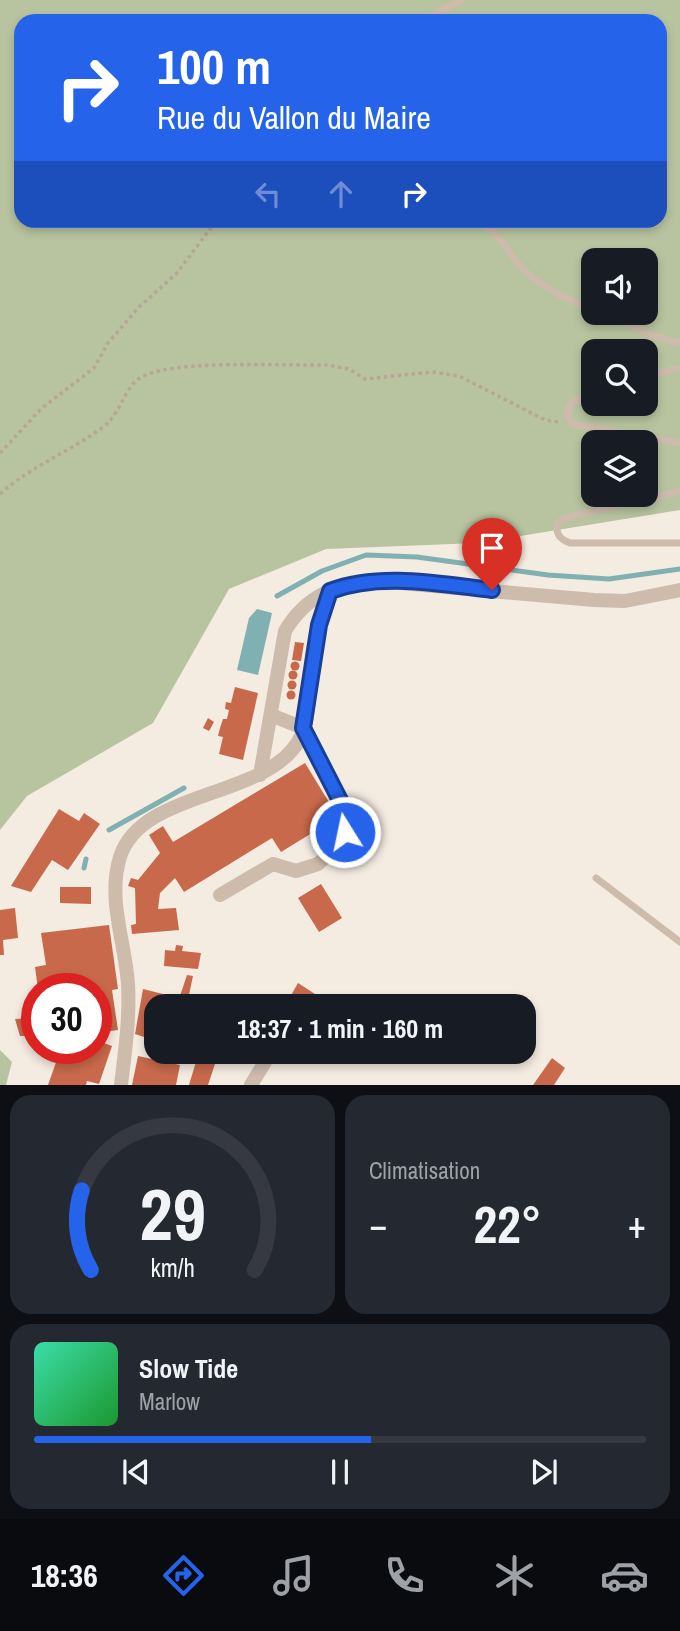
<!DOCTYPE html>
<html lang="fr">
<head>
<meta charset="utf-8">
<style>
  body { margin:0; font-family:"Archivo Narrow",sans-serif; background:#242831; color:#f1f3f6; height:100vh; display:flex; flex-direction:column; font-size:26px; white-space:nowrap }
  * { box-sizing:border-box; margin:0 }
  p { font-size:23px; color:#9ea1a6 }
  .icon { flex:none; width:38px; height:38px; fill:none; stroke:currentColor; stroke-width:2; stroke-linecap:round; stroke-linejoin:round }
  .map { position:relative; height:1085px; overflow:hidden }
  .details { display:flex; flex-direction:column; gap:10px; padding:10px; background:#0d0f14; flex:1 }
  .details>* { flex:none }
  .banner { position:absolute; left:14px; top:14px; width:653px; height:214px; border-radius:21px; box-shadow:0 4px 10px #0003; background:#2563eb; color:#fff; overflow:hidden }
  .tools { position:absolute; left:581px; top:248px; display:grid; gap:14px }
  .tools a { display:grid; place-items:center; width:77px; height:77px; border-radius:14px; background:#171b24; box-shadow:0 4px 10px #0003; font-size:35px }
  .speed { position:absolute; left:21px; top:973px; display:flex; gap:14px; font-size:35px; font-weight:700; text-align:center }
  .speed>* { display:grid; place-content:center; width:91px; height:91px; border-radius:50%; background:#171b24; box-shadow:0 4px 10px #0003; line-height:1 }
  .speed .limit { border:10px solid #d22; background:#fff; color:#111 }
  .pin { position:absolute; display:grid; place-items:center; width:60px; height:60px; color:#fff; margin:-72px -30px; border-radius:50% 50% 50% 0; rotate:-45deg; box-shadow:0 0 7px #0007 }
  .pin .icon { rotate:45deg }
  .me { position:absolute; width:77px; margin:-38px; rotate:350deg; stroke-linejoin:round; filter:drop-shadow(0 0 5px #0008) }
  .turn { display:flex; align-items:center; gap:24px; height:147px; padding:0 28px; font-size:32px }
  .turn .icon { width:91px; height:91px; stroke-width:2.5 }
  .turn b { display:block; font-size:49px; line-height:60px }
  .lanes { display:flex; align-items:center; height:66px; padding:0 28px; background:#0003; justify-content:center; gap:35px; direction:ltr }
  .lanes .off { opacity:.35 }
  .big { font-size:52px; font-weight:800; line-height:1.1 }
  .details .card { flex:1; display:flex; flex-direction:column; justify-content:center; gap:10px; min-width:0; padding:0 24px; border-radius:21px; background:#242831 }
  .details .dial { align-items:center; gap:0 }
  .dial svg { height:182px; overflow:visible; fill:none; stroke:#363941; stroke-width:7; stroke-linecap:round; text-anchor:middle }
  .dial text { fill:#f1f3f6; stroke:none }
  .song { display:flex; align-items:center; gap:21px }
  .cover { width:84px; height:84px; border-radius:10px; background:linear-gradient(135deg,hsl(160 70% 55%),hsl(130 70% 35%)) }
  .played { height:7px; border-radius:4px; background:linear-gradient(90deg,#2563eb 55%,#363941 55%) }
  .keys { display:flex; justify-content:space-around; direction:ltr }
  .heat { display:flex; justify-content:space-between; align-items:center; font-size:38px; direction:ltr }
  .details .tiles { flex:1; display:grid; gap:10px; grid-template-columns:1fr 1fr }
  .card:last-child { grid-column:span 2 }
  .trip { position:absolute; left:144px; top:994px; width:392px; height:70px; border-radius:21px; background:#171b24; box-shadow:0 4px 10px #0003; font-weight:800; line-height:70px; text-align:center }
  .menu { display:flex; height:112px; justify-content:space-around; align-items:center; background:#090b0e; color:#9ea1a6 }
  .menu .icon { width:49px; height:49px }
  .menu .current { color:#2563eb }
  .menu b { font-size:32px; color:#f1f3f6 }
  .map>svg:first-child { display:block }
  .green { fill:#b8c4a0; fill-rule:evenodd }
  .water { fill:#7fb0b2 }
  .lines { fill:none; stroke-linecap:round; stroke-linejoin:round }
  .stream { stroke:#7fb0b2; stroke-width:5 }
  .building { fill:#c8694b }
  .path { stroke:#b9a596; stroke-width:3.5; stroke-dasharray:3.5 3.5; stroke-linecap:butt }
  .lane { stroke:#cdbbac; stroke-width:7 }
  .street { stroke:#cdbbac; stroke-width:14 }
  .route-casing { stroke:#184099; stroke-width:18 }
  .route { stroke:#2563eb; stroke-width:12 }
</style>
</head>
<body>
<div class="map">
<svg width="680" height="1085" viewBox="0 0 680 1085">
  <rect width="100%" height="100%" fill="#f4ebe1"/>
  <g class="green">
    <path d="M0,0h680v510l-203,33 -151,6 -97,40 -76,134 -126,73 -27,34zM21,21h639v199h-639zM593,261h53v52h-53zM593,352h53v52h-53zM593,443h53v52h-53z"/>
    <polygon points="0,1050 12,1062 6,1085 0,1085"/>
  </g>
  <polygon class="water" points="257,609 272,613 258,675 237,670 249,618"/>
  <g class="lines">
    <g class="stream">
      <polyline points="277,596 322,571 366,555 417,557 548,575 609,579 680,569"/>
      <polyline points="109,830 184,788"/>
      <polyline points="84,868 86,859"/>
    </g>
  </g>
  <g class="building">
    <polygon points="295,642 304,643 301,661 292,660"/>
    <circle cx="295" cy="666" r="4.5"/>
    <circle cx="293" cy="675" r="4.5"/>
    <circle cx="292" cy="685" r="4.5"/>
    <polygon points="235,687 258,693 243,760 219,754 223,737 218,736 220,728 223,719 227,719 229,710 225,709 226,702 231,703"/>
    <circle cx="291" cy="695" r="4.5"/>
    <polygon points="208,718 214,722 209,731 203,728"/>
    <polygon points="305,763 338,817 281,852 272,838 184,892 175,878 160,893 158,909 176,908 179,930 132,934 131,925 136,924 135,888 128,886 131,878 138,880 160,853 149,835 163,826 173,842"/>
    <polygon points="59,809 79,821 84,813 100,824 68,870 52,860 31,892 11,886"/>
    <polygon points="321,884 342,918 319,932 298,898"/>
    <polygon points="60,887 91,887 91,904 60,903"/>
    <polygon points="15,908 18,938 3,940 4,955 0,955 0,910"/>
    <polygon points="109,925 118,989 112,990 118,1030 96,1033 96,989 38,989 35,967 46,965 41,933"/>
    <polygon points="176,945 183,946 182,951 201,953 198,969 164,966 165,950 175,951"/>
    <polygon points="187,975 193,976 189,995 194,996 193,1003 203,1006 156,1006 156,1041 135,1034 143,989 171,996 170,1000 178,1002"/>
    <polygon points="298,983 315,994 307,1006 285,1006"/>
    <polygon points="29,1018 31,1036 20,1036 15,1019"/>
    <polygon points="96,1040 112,1046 99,1084 87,1081 86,1085 48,1085 60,1051 76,1057 79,1048 96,1048"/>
    <polygon points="198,1055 216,1061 208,1085 189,1085"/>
    <polygon points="138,1056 180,1065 176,1085 132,1085"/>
    <polygon points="552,1058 565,1068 554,1085 533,1085"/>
  </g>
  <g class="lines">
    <g class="path">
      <polyline points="0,453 42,408 94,368 108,343 139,307 176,274 217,220"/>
      <path d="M0,494c34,-30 68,-41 103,-67 16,-11 20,-35 34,-47 26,-22 151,-14 190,-15l22,4 16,10 67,-7 27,4 86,44 14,2"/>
    </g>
    <g class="lane">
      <polyline points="421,21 462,0"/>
      <path d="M471,220c33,11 33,32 55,52 19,18 44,28 67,38"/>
      <polyline points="600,313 654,336 680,343"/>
      <polyline points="646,376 680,368"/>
      <path d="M593,392c-15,6 -34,14 -21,32l108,19"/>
      <path d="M680,491l-116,27 -7,6c-1,11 3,15 13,19h110"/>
      <polyline points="596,878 680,942"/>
    </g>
    <g class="street">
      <path d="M260,775l25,-144c22,-37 52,-47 93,-50l216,19 31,1 55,-11"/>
      <polyline points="220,895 273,864 296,871 318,864 337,846 345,832 346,812 303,728 271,715"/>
      <path d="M121,1085c4,-33 9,-68 7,-101 -3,-43 -21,-85 -8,-127 21,-67 143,-58 178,-115 13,-22 10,-49 13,-73 2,-26 8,-54 19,-78"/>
      <polyline points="251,1085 271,1052"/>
    </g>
  </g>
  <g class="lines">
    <defs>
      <path id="route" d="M345,832l1,-20 -43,-84 16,-103 11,-34c50,-19 110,-7 162,-1"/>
    </defs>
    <use href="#route" class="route-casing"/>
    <use href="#route" class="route"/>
  </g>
</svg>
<div class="tools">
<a><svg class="icon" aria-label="sound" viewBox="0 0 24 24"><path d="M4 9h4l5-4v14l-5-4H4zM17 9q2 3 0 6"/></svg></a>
<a><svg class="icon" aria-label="search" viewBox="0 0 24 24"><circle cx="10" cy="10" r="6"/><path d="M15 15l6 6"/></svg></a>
<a><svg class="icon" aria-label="layers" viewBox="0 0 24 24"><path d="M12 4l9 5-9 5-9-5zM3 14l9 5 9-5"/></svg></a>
</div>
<div class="speed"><div class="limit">30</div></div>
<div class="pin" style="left:492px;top:590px;background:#d93025"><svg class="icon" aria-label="arrive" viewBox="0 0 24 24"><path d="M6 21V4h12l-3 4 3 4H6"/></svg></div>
<svg class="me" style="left:345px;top:832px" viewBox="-20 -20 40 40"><circle r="17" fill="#2563eb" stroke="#fff" stroke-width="3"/><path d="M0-11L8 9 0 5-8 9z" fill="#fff"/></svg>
<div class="trip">18:37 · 1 min · 160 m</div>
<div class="banner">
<div class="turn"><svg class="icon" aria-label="right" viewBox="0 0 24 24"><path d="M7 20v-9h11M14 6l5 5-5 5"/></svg><div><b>100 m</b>Rue du Vallon du Maire</div></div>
<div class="lanes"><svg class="icon off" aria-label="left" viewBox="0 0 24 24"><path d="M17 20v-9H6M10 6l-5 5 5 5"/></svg><svg class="icon off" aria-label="ahead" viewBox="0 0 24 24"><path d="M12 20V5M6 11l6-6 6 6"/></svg><svg class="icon" aria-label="right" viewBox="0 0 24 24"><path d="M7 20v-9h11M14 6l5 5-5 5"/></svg></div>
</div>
</div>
<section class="details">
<div class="tiles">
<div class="card dial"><svg viewBox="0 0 100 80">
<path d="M14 69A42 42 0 1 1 86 69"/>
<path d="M14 69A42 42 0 0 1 10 34" stroke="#2563eb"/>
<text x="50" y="56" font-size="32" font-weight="700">29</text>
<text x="50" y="72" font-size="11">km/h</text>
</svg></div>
<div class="card"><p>Climatisation</p>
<div class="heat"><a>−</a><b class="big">22°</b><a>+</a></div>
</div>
<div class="card">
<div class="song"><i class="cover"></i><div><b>Slow Tide</b><p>Marlow</p></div></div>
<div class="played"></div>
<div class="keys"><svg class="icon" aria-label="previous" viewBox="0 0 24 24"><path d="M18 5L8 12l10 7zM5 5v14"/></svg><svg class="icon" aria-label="pause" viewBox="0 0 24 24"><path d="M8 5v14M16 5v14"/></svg><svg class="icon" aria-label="next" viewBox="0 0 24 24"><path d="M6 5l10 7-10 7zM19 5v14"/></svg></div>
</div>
</div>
</section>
<nav class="menu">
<b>18:36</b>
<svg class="icon current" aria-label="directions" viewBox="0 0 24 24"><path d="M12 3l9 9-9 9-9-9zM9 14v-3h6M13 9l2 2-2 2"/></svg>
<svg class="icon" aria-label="music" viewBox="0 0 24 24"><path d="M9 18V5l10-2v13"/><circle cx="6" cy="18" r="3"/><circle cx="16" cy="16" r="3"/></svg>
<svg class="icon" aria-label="phone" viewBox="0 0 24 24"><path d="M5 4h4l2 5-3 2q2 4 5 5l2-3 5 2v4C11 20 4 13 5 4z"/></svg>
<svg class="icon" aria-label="climate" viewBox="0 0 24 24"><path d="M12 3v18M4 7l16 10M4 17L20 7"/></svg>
<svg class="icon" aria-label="car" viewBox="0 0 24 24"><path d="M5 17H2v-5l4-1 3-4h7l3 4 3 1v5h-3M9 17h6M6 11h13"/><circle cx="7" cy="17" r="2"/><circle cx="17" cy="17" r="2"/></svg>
</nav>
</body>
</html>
